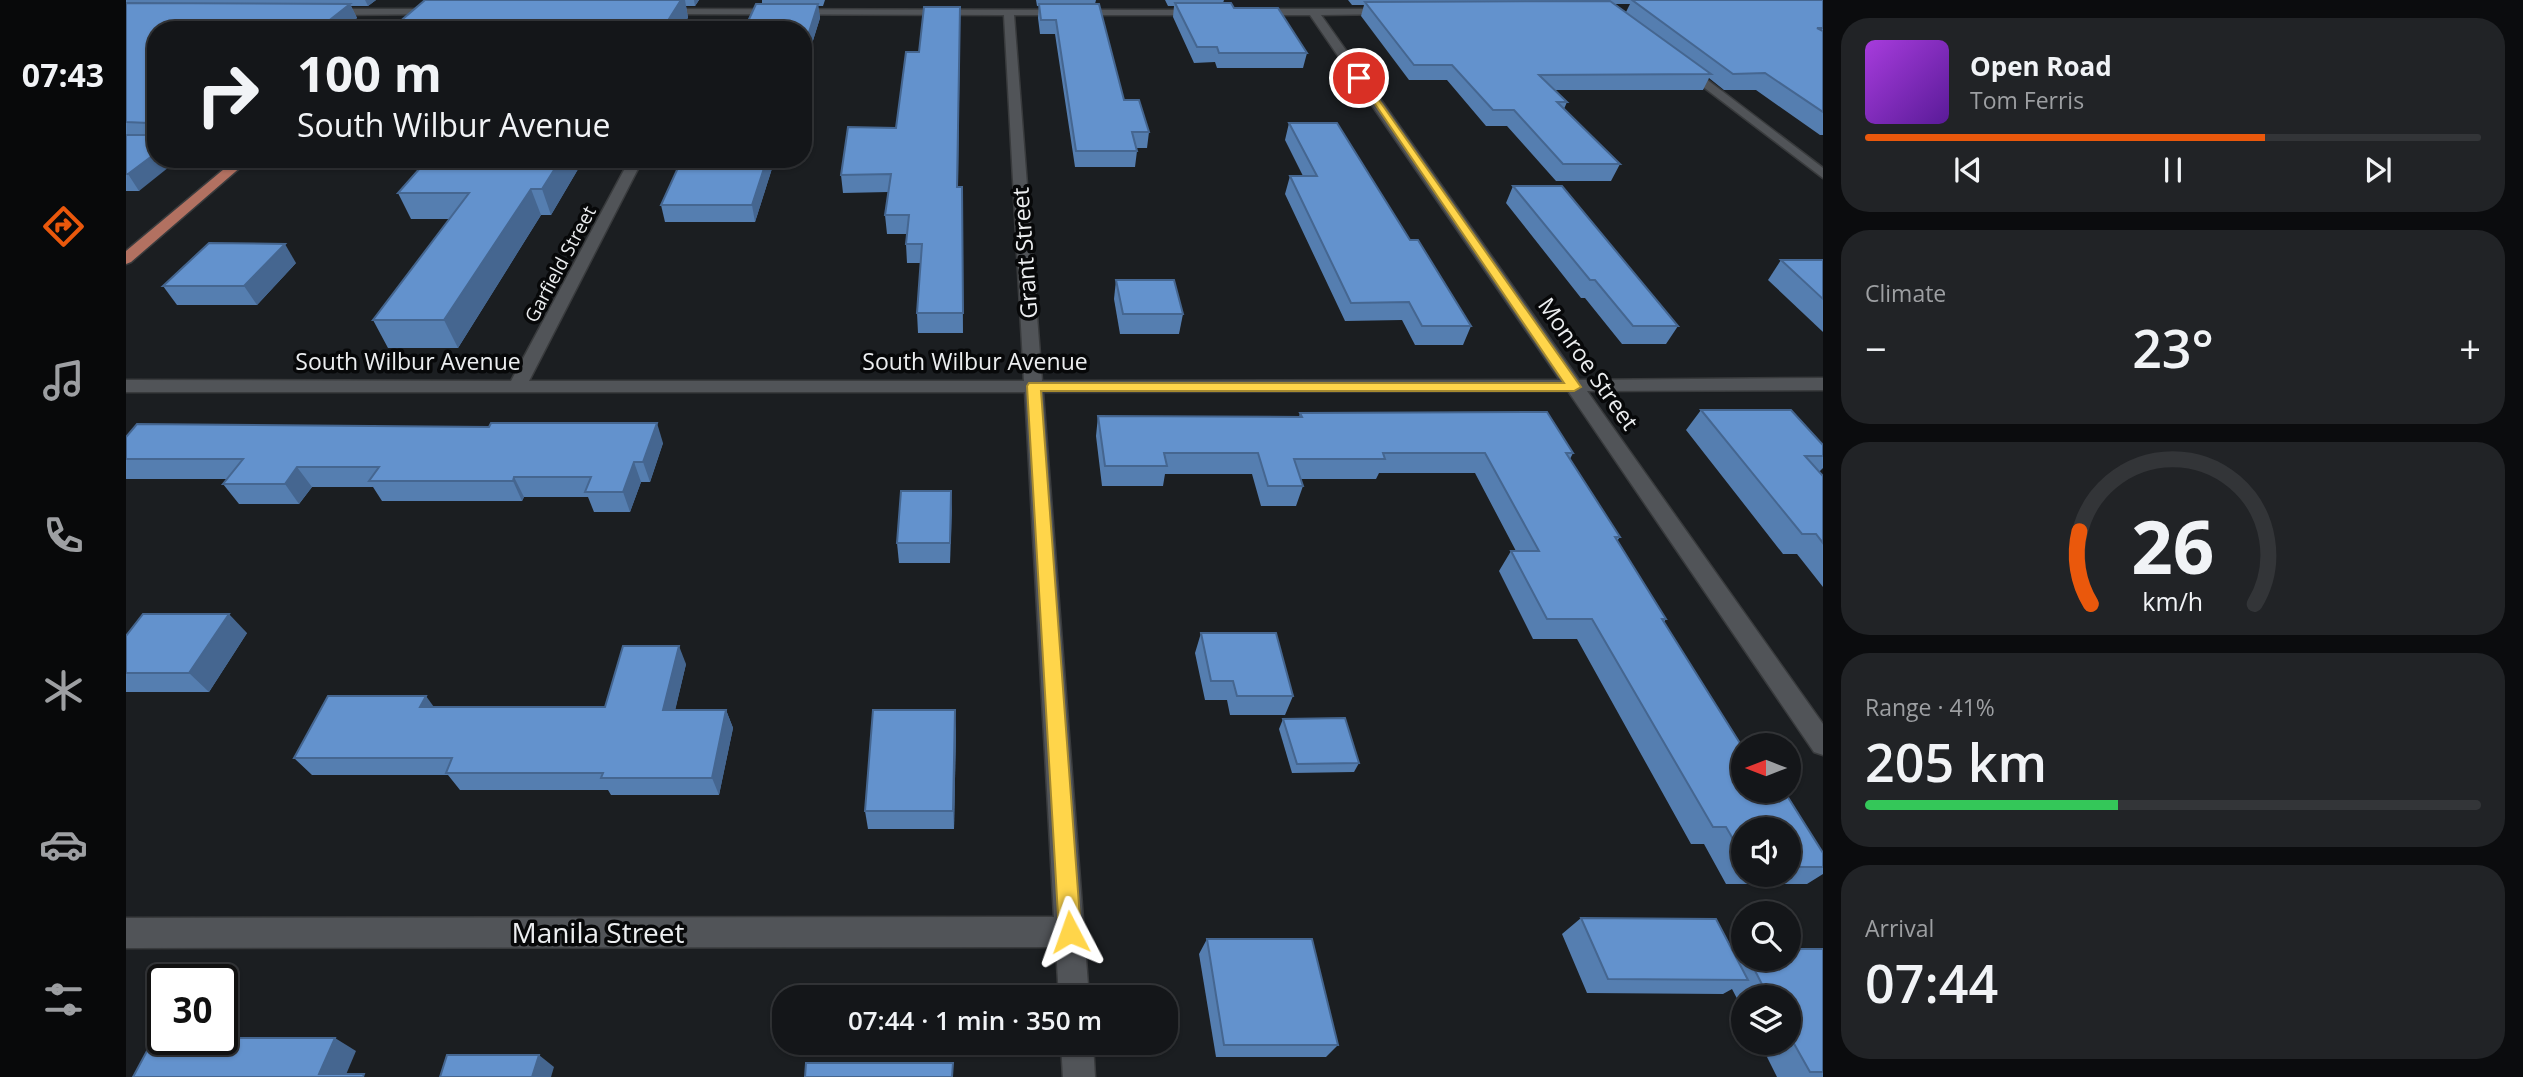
<!DOCTYPE html>
<html lang="en">
<head>
<meta charset="utf-8">
<style>
  body { margin:0; font-family:"Open Sans",sans-serif; background:#212326; color:#f1f3f6; height:100vh; display:flex; flex-direction:column; font-size:26px; white-space:nowrap }
  * { box-sizing:border-box; margin:0 }
  p { font-size:23px; color:#9d9fa2 }
  .icon { flex:none; width:38px; height:38px; fill:none; stroke:currentColor; stroke-width:2; stroke-linecap:round; stroke-linejoin:round }
  .map { position:relative; flex:1; overflow:hidden }
  .details { display:flex; flex-direction:column; gap:18px; padding:18px; background:#0b0c0e; width:700px }
  .details>* { flex:none }
  .hud { position:absolute; left:21px; top:21px; width:665px; height:147px; border-radius:28px; box-shadow:0 2px 5px #0004,0 0 0 2px #333538; background:#141619; color:#f1f3f6; overflow:hidden }
  .needle { width:46px; rotate:270deg }
  .buttons { position:absolute; left:1605px; top:733px; display:grid; gap:14px }
  .buttons a { display:grid; place-items:center; width:70px; height:70px; border-radius:50%; background:#141619; box-shadow:0 2px 5px #0004,0 0 0 2px #333538; font-size:35px }
  .speed { position:absolute; left:21px; top:964px; display:flex; gap:14px; font-size:35px; font-weight:700; text-align:center }
  .speed>* { display:grid; place-content:center; width:91px; height:91px; border-radius:50%; background:#141619; box-shadow:0 2px 5px #0004,0 0 0 2px #333538; line-height:1 }
  .speed .limit { border:4px solid #111; border-radius:10px; background:#fff; color:#111 }
  .pin { position:absolute; display:grid; place-items:center; width:60px; height:60px; color:#fff; margin:-30px; border:4px solid #fff; border-radius:50%; box-shadow:0 2px 7px #0007 }
  .me { position:absolute; width:77px; margin:-38px; rotate:356deg; stroke-linejoin:round; filter:drop-shadow(0 0 5px #0008) }
  .turn { display:flex; align-items:center; gap:24px; height:147px; padding:0 35px; font-size:32px }
  .turn .icon { width:91px; height:91px; stroke-width:2.5 }
  .turn b { display:block; font-size:49px; line-height:60px }
  .big { font-size:52px; font-weight:600; line-height:1.1 }
  .details .card { flex:1; display:flex; flex-direction:column; justify-content:center; gap:10px; min-width:0; padding:0 24px; border-radius:28px; background:#212326 }
  .details .dial { align-items:center; gap:0 }
  .dial svg { height:182px; overflow:visible; fill:none; stroke:#333538; stroke-width:7; stroke-linecap:round; text-anchor:middle }
  .dial text { fill:#f1f3f6; stroke:none }
  .song { display:flex; align-items:center; gap:21px }
  .cover { width:84px; height:84px; border-radius:10px; background:linear-gradient(135deg,hsl(280 70% 55%),hsl(270 70% 35%)) }
  .played { height:7px; border-radius:4px; background:linear-gradient(90deg,#ea580c 65%,#333538 65%) }
  .keys { display:flex; justify-content:space-around; direction:ltr }
  .heat { display:flex; justify-content:space-between; align-items:center; font-size:38px; direction:ltr }
  .charge { height:10px; border-radius:5px; background:linear-gradient(90deg,#34c759 41%,#333538 0) }
  .trip { position:absolute; left:646px; top:985px; width:406px; height:70px; border-radius:28px; background:#141619; box-shadow:0 2px 5px #0004,0 0 0 2px #333538; font-weight:600; line-height:70px; text-align:center }
  main { display:flex; flex:1; min-height:0 }
  .tabs { display:flex; flex-direction:column; width:126px; justify-content:space-around; align-items:center; background:#08090a; color:#9d9fa2 }
  .tabs .icon { width:49px; height:49px }
  .tabs .selected { color:#ea580c }
  .tabs b { font-size:32px; color:#f1f3f6 }
  .map>svg:first-child { display:block }
  .lines { fill:none; stroke-linecap:round; stroke-linejoin:round }
  .minor-casing { stroke:#393b3d; stroke-width:3 }
  .major-casing { stroke:#393b3d; stroke-width:3 }
  .minor { fill:#515458; fill-rule:evenodd }
  .major { fill:#b27161; fill-rule:evenodd }
  .wall { fill:#557eb0; fill-rule:evenodd }
  .shaded-wall { fill:#456690 }
  .building { fill:#6392cd; stroke:#456690; stroke-width:2 }
  .route { fill:#ffd54a; stroke:#a68a30; stroke-width:2 }
  .labels { text-anchor:middle; stroke-width:7; stroke-linejoin:round; paint-order:stroke }
  .far-street-label { font-size:19px; fill:#eceef0; stroke:#070809 }
  .street-label { font-size:23px; fill:#eceef0; stroke:#070809 }
  .near-street-label { font-size:28px; fill:#eceef0; stroke:#070809 }
</style>
</head>
<body>
<main>
<nav class="tabs">
<b>07:43</b>
<svg class="icon selected" aria-label="directions" viewBox="0 0 24 24"><path d="M12 3l9 9-9 9-9-9zM9 14v-3h6M13 9l2 2-2 2"/></svg>
<svg class="icon" aria-label="music" viewBox="0 0 24 24"><path d="M9 18V5l10-2v13"/><circle cx="6" cy="18" r="3"/><circle cx="16" cy="16" r="3"/></svg>
<svg class="icon" aria-label="phone" viewBox="0 0 24 24"><path d="M5 4h4l2 5-3 2q2 4 5 5l2-3 5 2v4C11 20 4 13 5 4z"/></svg>
<svg class="icon" aria-label="climate" viewBox="0 0 24 24"><path d="M12 3v18M4 7l16 10M4 17L20 7"/></svg>
<svg class="icon" aria-label="car" viewBox="0 0 24 24"><path d="M5 17H2v-5l4-1 3-4h7l3 4 3 1v5h-3M9 17h6M6 11h13"/><circle cx="7" cy="17" r="2"/><circle cx="17" cy="17" r="2"/></svg>
<svg class="icon" aria-label="filters" viewBox="0 0 24 24"><path d="M4 7h16M4 17h16"/><circle cx="9" cy="7" r="2"/><circle cx="15" cy="17" r="2"/></svg>
</nav>
<div class="map">
<svg width="1697" height="1077" viewBox="0 0 1697 1077">
  <rect width="100%" height="100%" fill="#1b1e21"/>
  <g class="lines">
    <defs>
      <g id="minor">
        <polygon points="312,9 317,12 316,14 201,15 196,12 201,9"/>
        <polygon points="534,9 1079,10 1080,12 1075,15 888,15 916,381 1434,380 1184,15 1129,15 1124,12 1129,9 1268,9 1268,13 1264,14 1195,15 1453,380 1697,378 1697,390 1461,391 1697,724 1697,755 1688,752 1442,391 917,392 963,998 933,998 930,947 0,948 0,918 928,917 899,392 0,392 0,380 385,381 504,159 517,159 403,381 898,381 878,15 530,14 530,10"/>
        <polygon points="1555,66 1563,66 1697,168 1697,178 1555,70"/>
        <polygon points="935,1043 967,1043 969,1077 937,1077"/>
      </g>
      <polygon id="major" points="110,159 124,159 5,262 0,264 0,251"/>
    </defs>
    <use href="#minor" class="minor-casing"/>
    <use href="#major" class="major-casing"/>
    <use href="#minor" class="minor"/>
    <use href="#major" class="major"/>
  </g>
  <g class="wall">
    <polygon points="0,0 250,0 242,6 225,6 231,18 30,159 13,191 0,191"/>
    <polygon points="299,0 573,0 569,6 560,6 562,18"/>
    <polygon points="636,0 699,0 697,6 692,6 694,18 679,66 677,66 677,30 636,4"/>
    <polygon points="910,0 970,0 969,4 998,100 1023,132 1021,148 1010,148 1011,151 1009,167 949,167 929,34 914,34 912,18 913,6 911,6"/>
    <polygon points="1039,0 1098,0 1097,3 1181,53 1177,68 1091,68 1089,62 1068,63 1047,17 1048,6 1042,6"/>
    <path d="M1222,0h475v135h-3l-64,-45h-32l-15,-12 -6,12h-149l13,12 -3,7 56,55 -9,17h-55l-49,-55h-21l-39,-46h-38l-48,-64 3,-11h-12zM1489,4h15l-4,8z"/>
    <polygon points="834,22 832,187 836,187 837,333 792,333 791,313 795,263 781,263 780,244 781,234 761,234 759,215 762,192 717,193 715,175 770,128 793,52"/>
    <polygon points="1163,123 1284,240 1345,326 1337,345 1289,345 1276,320 1219,321 1159,194 1164,176 1177,176 1159,140"/>
    <polygon points="458,159 425,215 415,215 332,348 262,348 247,320 324,219 285,219 272,193"/>
    <polygon points="649,159 629,222 539,222 535,205"/>
    <polygon points="1387,186 1552,326 1540,344 1496,344 1459,298 1455,298 1380,203"/>
    <polygon points="1655,260 1697,260 1697,332 1642,280"/>
    <polygon points="170,263 131,305 51,305 37,286"/>
    <polygon points="990,280 1057,314 1053,334 994,334 988,299"/>
    <polygon points="1575,410 1697,445 1697,468 1693,472 1697,476 1697,587 1671,554 1657,554 1560,430"/>
    <path d="M1174,413l273,40 -3,6 50,78 -3,4 49,78 -2,3 79,169 80,62v21l-16,10h-81l-22,-40h-13l-114,-205h-44l-34,-68 12,-20h5l-41,-78h-96l-3,6h-75l2,7 -7,20h-35l-9,-32h-87l-2,12h-61l-6,-50 2,-20 201,1zM1617,830h45v45h-45z"/>
    <polygon points="0,437 537,443 524,482 515,482 504,512 468,512 462,497 398,497 396,501 256,501 247,487 186,487 173,504 113,504 97,484 101,479 0,479"/>
    <polygon points="825,491 824,563 773,563 771,543"/>
    <polygon points="121,633 83,692 0,692 0,636"/>
    <polygon points="1075,633 1167,696 1159,715 1104,715 1101,700 1079,700 1069,653"/>
    <polygon points="560,664 549,710 600,710 607,728 593,795 485,795 482,790 334,790 322,775 186,775 168,758 308,707 479,707"/>
    <polygon points="1157,719 1233,763 1228,772 1166,773 1153,729"/>
    <polygon points="830,729 828,829 742,829 739,811"/>
    <polygon points="1455,918 1609,954 1617,949 1617,959 1662,959 1697,949 1697,1077 1651,1077 1634,1043 1662,1043 1662,998 1617,998 1617,1010 1606,989 1597,994 1461,993 1436,934"/>
    <polygon points="1081,939 1212,1045 1200,1057 1090,1057 1073,954"/>
  </g>
  <g class="shaded-wall">
    <polygon points="239,0 250,0 242,6"/>
    <polygon points="555,0 559,0 562,18 555,30 536,30"/>
    <polygon points="568,0 573,0 569,6"/>
    <polygon points="224,4 231,18 216,30 191,30"/>
    <polygon points="692,4 694,18 679,66 677,51"/>
    <polygon points="30,153 30,159 53,159 13,191 2,174"/>
    <polygon points="435,159 458,159 425,215 416,189"/>
    <polygon points="641,159 649,159 629,222 626,205"/>
    <polygon points="405,189 415,215 332,348 318,320"/>
    <polygon points="159,244 170,263 131,305 118,286"/>
    <polygon points="531,423 537,443 524,482 517,462"/>
    <polygon points="508,462 515,482 504,512 497,492"/>
    <polygon points="171,467 186,487 173,504 159,484"/>
    <polygon points="388,477 398,497 396,501 387,481"/>
    <polygon points="825,491 826,511 824,563 824,543"/>
    <polygon points="103,614 121,633 83,692 63,673"/>
    <polygon points="553,646 560,664 545,728 537,710"/>
    <polygon points="300,696 313,714 294,707"/>
    <polygon points="600,710 607,728 593,795 586,778"/>
    <polygon points="829,710 830,729 828,829 827,811"/>
    <polygon points="209,1038 230,1051 219,1077 193,1074"/>
    <polygon points="413,1055 428,1067 425,1077 406,1077"/>
  </g>
  <g class="building">
    <polygon points="299,0 555,0 536,30 264,30"/>
    <polygon points="1506,0 1697,0 1697,28 1691,28 1697,31 1697,112 1639,73 1607,74"/>
    <polygon points="1484,1 1585,74 1413,75 1441,102 1431,102 1494,164 1437,164 1388,110 1367,110 1326,65 1288,65 1239,2"/>
    <polygon points="0,3 224,4 191,30 30,30 30,153 2,174 0,174 0,135 19,135 22,133 22,123 0,122"/>
    <polygon points="1049,3 1105,3 1108,8 1152,8 1181,53 1093,53 1091,47 1071,47"/>
    <polygon points="630,4 692,4 677,51 677,30 618,30"/>
    <polygon points="913,4 973,4 998,100 1013,100 1023,132 1006,132 1011,151 950,151 930,20 915,20"/>
    <polygon points="798,7 834,7 831,187 836,187 837,313 791,313 796,244 780,244 783,215 759,215 765,174 715,175 722,127 770,128 780,52 793,52"/>
    <polygon points="1163,123 1211,123 1284,240 1292,240 1345,326 1296,326 1283,302 1225,303 1164,176 1191,176"/>
    <polygon points="302,159 435,159 416,189 405,189 318,320 247,320 343,193 272,193"/>
    <polygon points="556,159 641,159 626,205 535,205"/>
    <polygon points="1387,186 1436,186 1552,326 1507,326 1469,280 1464,280"/>
    <polygon points="83,243 159,244 118,286 37,286"/>
    <polygon points="1655,260 1697,260 1697,299"/>
    <polygon points="990,280 1048,280 1057,314 997,314"/>
    <polygon points="1575,410 1665,410 1697,445 1697,456 1679,456 1697,476 1697,543 1690,534 1676,534"/>
    <polygon points="1421,412 1447,453 1440,453 1494,537 1489,537 1540,619 1536,619 1617,748 1617,791 1658,791 1697,853 1697,867 1662,867 1662,830 1617,830 1617,856 1600,827 1587,827 1466,619 1421,619 1385,551 1413,551 1359,453 1257,453 1259,459 1168,459 1177,486 1142,486 1132,453 1038,453 1041,466 979,466 972,416 1176,417 1174,413"/>
    <polygon points="365,423 531,423 517,462 508,462 497,492 459,492 465,477 388,477 387,481 243,481 253,467 171,467 159,484 97,484 117,459 0,459 0,437 11,424 363,427"/>
    <polygon points="775,491 825,491 824,543 771,543"/>
    <polygon points="17,614 103,614 63,673 0,673 0,636"/>
    <polygon points="1075,633 1150,633 1167,696 1111,696 1107,681 1085,681"/>
    <polygon points="497,646 553,646 537,710 600,710 586,778 475,778 477,773 320,773 326,758 168,758 202,696 300,696 294,707 479,707"/>
    <polygon points="747,710 829,710 827,811 739,811"/>
    <polygon points="1219,718 1233,763 1171,764 1157,719"/>
    <polygon points="1455,918 1590,919 1622,980 1482,979"/>
    <polygon points="1081,939 1186,939 1212,1045 1098,1045"/>
    <polygon points="1662,949 1697,949 1697,1072 1684,1072 1662,1033 1662,998 1643,998 1623,959 1662,959"/>
    <polygon points="28,1038 37,1038 37,1040 96,1040 96,1038 209,1038 193,1074 238,1074 237,1077 7,1077"/>
    <polygon points="321,1055 413,1055 406,1077 314,1077"/>
    <polygon points="680,1063 827,1063 826,1077 679,1077"/>
  </g>
  <polygon class="route" points="1230,76 1236,76 1455,387 1448,391 915,391 955,932 952,940 944,943 936,940 933,932 901,386 903,383 1438,383"/>
  <g class="labels">
    <g class="far-street-label">
      <text transform="translate(434 264) rotate(-62)" y="7">Garfield Street</text>
    </g>
    <g class="street-label">
      <text transform="translate(899 253) rotate(-94)" y="8">Grant Street</text>
      <text x="282" y="370">South Wilbur Avenue</text>
      <text x="849" y="370">South Wilbur Avenue</text>
      <text transform="translate(1462 364) rotate(55)" y="8">Monroe Street</text>
    </g>
    <g class="near-street-label">
      <text x="472" y="943">Manila Street</text>
    </g>
  </g>
</svg>
<div class="buttons">
<a><svg class="needle" viewBox="-14 -14 28 28"><path d="M0-13l5 13h-10z" fill="#e53935"/><path d="M0 13l5-13h-10z" fill="#9d9fa2"/></svg></a>
<a><svg class="icon" aria-label="sound" viewBox="0 0 24 24"><path d="M4 9h4l5-4v14l-5-4H4zM17 9q2 3 0 6"/></svg></a>
<a><svg class="icon" aria-label="search" viewBox="0 0 24 24"><circle cx="10" cy="10" r="6"/><path d="M15 15l6 6"/></svg></a>
<a><svg class="icon" aria-label="layers" viewBox="0 0 24 24"><path d="M12 4l9 5-9 5-9-5zM3 14l9 5 9-5"/></svg></a>
</div>
<div class="speed"><div class="limit">30</div></div>
<div class="pin" style="left:1233px;top:78px;background:#d93025"><svg class="icon" aria-label="arrive" viewBox="0 0 24 24"><path d="M6 21V4h12l-3 4 3 4H6"/></svg></div>
<svg class="me" style="left:944px;top:932px" viewBox="-20 -20 40 40"><path d="M0-17L14 15 0 8-14 15z" fill="#ffd54a" stroke="#fff" stroke-width="4"/></svg>
<div class="trip">07:44 · 1 min · 350 m</div>
<div class="hud">
<div class="turn"><svg class="icon" aria-label="right" viewBox="0 0 24 24"><path d="M7 20v-9h11M14 6l5 5-5 5"/></svg><div><b>100 m</b>South Wilbur Avenue</div></div>
</div>
</div>
<section class="details">
<div class="card">
<div class="song"><i class="cover"></i><div><b>Open Road</b><p>Tom Ferris</p></div></div>
<div class="played"></div>
<div class="keys"><svg class="icon" aria-label="previous" viewBox="0 0 24 24"><path d="M18 5L8 12l10 7zM5 5v14"/></svg><svg class="icon" aria-label="pause" viewBox="0 0 24 24"><path d="M8 5v14M16 5v14"/></svg><svg class="icon" aria-label="next" viewBox="0 0 24 24"><path d="M6 5l10 7-10 7zM19 5v14"/></svg></div>
</div>
<div class="card"><p>Climate</p>
<div class="heat"><a>−</a><b class="big">23°</b><a>+</a></div>
</div>
<div class="card dial"><svg viewBox="0 0 100 80">
<path d="M14 69A42 42 0 1 1 86 69"/>
<path d="M14 69A42 42 0 0 1 9 37" stroke="#ea580c"/>
<text x="50" y="56" font-size="32" font-weight="700">26</text>
<text x="50" y="72" font-size="11">km/h</text>
</svg></div>
<div class="card"><p>Range · 41%</p><b class="big">205 km</b><div class="charge"></div></div>
<div class="card"><p>Arrival</p><b class="big">07:44</b></div>
</section>
</main>
</body>
</html>
